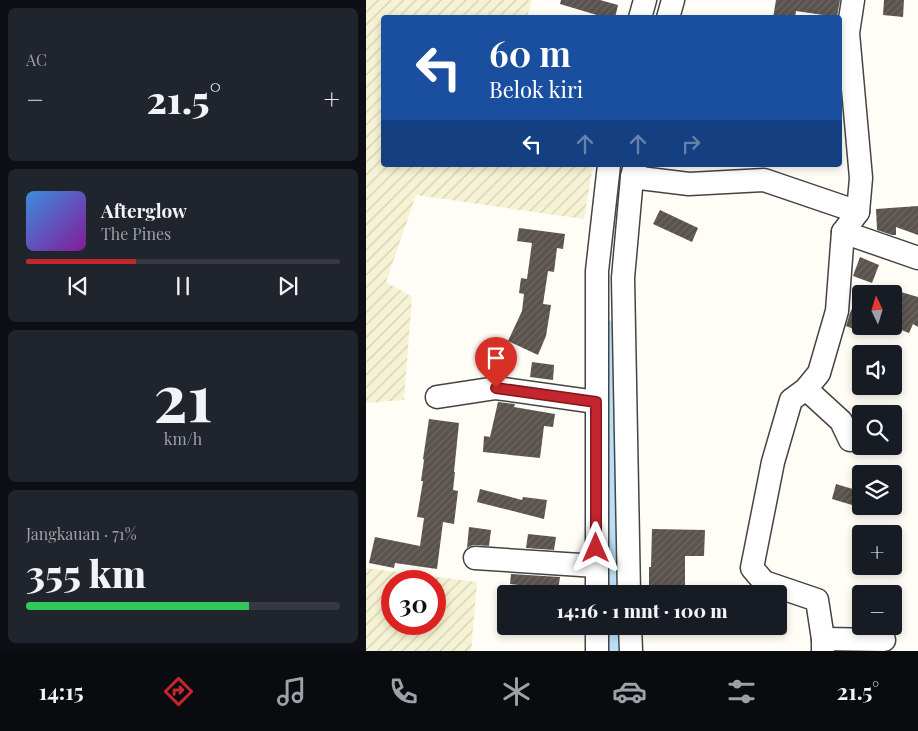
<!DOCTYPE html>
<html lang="id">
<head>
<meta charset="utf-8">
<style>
  body { margin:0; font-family:"Playfair Display",serif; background:#20242c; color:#f1f3f6; height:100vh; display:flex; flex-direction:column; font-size:19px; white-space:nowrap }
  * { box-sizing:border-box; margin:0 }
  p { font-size:16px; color:#9ea1a6 }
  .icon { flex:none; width:28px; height:28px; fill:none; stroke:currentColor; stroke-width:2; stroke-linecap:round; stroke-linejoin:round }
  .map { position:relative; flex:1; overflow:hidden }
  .details { display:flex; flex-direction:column; gap:8px; padding:8px; background:#0d0f14; width:366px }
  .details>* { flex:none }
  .top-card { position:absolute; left:15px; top:15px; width:461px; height:152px; border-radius:5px; box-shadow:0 2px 8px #0003; background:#1a4fa0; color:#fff; overflow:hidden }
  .needle { width:32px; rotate:356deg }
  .buttons { position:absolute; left:486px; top:285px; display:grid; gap:10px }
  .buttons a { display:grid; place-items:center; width:50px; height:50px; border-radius:5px; background:#171b24; box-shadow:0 2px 8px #0003; font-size:25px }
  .speed { position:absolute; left:15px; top:570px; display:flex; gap:10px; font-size:25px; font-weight:700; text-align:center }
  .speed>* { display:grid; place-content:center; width:65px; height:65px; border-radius:50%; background:#171b24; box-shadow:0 2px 8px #0003; line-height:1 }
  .speed .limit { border:8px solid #d22; background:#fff; color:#111 }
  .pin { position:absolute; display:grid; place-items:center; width:42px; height:42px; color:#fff; margin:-51px -21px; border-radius:50% 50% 50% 0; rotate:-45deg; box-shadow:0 0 5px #0007 }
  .pin .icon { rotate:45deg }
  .me { position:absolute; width:55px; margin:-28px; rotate:0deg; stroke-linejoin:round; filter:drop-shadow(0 0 4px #0008) }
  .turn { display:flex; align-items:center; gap:18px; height:105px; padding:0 25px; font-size:22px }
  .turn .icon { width:65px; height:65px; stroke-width:2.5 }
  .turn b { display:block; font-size:35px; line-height:42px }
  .lanes { display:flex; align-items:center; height:48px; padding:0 25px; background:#0003; justify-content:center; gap:25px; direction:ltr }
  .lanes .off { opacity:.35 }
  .big { font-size:38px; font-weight:800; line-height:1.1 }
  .details .tile { flex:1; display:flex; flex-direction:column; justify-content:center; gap:8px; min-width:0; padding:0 18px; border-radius:8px; background:#20242c }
  .details .dial { align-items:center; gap:0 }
  .dial b { font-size:65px; line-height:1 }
  .song { display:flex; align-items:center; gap:15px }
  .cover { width:60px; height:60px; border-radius:8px; background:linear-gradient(135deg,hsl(210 70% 55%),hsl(290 70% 35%)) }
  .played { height:5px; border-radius:2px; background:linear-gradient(90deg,#c4262e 35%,#363941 35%) }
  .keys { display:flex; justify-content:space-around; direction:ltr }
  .heat { display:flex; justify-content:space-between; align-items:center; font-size:28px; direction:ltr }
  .charge { height:8px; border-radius:4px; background:linear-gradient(90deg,#34c759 71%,#363941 0) }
  .trip { position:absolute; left:131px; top:585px; width:290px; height:50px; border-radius:5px; background:#171b24; box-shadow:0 2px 8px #0003; font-weight:800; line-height:50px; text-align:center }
  .tabs { display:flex; height:80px; justify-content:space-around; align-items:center; background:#090b0e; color:#9ea1a6 }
  .tabs .icon { width:35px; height:35px }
  .tabs .on { color:#c4262e }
  .tabs b { font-size:22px; color:#f1f3f6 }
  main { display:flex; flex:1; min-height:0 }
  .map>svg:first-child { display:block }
  .farmland { fill:url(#farmland-furrows); fill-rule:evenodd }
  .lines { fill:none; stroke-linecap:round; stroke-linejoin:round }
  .canal { stroke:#b9e0f7; stroke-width:18 }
  .building { fill:url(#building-hatch) }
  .minor-casing { stroke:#444; stroke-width:25 }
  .minor { stroke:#fff; stroke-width:22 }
  .route-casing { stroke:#7f191e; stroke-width:12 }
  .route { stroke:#c4262e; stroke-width:9 }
</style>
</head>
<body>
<main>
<section class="details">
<div class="tile"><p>AC</p>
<div class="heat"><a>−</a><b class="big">21.5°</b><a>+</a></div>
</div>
<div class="tile">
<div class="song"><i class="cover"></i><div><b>Afterglow</b><p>The Pines</p></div></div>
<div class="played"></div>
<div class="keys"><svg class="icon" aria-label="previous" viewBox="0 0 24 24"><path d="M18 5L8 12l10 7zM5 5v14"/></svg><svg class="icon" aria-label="pause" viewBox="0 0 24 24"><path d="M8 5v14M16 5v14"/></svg><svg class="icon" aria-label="next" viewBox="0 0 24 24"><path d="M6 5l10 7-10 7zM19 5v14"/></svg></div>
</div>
<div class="tile dial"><b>21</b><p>km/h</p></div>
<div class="tile"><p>Jangkauan · 71%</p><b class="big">355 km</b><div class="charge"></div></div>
</section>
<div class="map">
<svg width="552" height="651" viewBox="0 0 552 651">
  <defs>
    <pattern id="farmland-furrows" width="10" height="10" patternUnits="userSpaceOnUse" patternTransform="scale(1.25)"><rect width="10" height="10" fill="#f6f3d4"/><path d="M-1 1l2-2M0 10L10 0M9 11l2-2" fill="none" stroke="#d2cfb5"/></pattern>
    <pattern id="building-hatch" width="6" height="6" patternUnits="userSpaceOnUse" patternTransform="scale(1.25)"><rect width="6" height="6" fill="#5a524d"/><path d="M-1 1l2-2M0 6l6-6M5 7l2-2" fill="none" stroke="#6d6662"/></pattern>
  </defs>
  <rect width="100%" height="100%" fill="#fffdf5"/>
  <g class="farmland">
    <polygon points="0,0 166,0 161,17 18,18 18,165 227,165 218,219 50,195 20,282 46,297 38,400 0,403"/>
    <path d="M0,568l111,14 -6,69h-105zM26,581h43v43h-43z"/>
  </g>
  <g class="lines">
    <g class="canal">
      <polyline points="241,329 243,370 245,594"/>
      <polyline points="245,626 245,651"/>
    </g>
  </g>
  <g class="building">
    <polygon points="195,0 234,0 252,5 249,18 241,18 194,4"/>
    <polygon points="410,0 474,0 471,17 430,11 429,18 407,18"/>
    <polygon points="518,0 538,0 537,17 517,15"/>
    <polygon points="552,206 552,235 530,227 530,235 526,235 511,230 510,209"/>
    <polygon points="294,210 332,228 326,242 287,224"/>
    <polygon points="153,228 199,234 197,249 191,248 188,272 182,271 177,304 185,305 180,336 172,355 142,341 156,311 158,294 153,293 155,278 161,279 166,243 151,241"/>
    <polygon points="494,257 513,265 506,283 487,276"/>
    <polygon points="495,289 495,332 480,326 484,313"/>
    <polygon points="528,290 552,297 552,327 547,324 543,333 528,327"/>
    <polygon points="166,362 188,365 187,380 164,377"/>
    <polygon points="132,402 149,404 148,407 189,414 187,427 178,426 174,458 117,452 118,436 124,437"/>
    <polygon points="63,419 93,423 88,472 89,472 87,490 92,491 88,524 77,522 71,569 29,563 28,568 3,563 9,537 54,546 58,518 51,517 57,481 55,481 58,460 57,459"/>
    <polygon points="470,484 490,490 486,505 466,499"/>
    <polygon points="114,489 156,500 157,497 181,500 178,519 111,502"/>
    <polygon points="103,527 125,530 123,546 109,545 104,546 101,548"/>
    <polygon points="286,529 339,530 338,556 319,556 319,593 283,594 283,567 285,567"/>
    <polygon points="162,534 190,537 188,550 160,548"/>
    <polygon points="145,574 194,577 192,590 144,584"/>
  </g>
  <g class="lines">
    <defs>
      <g id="minor">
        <polyline points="274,18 279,0"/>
        <polyline points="302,18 307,0"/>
        <polyline points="266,177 323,184 398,180 492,212"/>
        <polyline points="477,232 552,258"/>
        <polyline points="440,389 475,421 484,440"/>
        <polyline points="71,397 130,388 230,402"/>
        <polyline points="109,558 230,566"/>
        <polyline points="231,594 231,271 243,165"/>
        <polyline points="263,594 257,278 266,177 269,165"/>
        <polyline points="231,626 231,651"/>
        <polyline points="264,626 265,651"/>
        <polyline points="457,639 518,640"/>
        <polyline points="457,651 457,639 451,600 398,582 386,568 407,462 425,400 440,389 453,373 471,311 477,232 492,212 495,178 482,33 487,0"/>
      </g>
    </defs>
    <use href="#minor" class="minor-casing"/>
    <use href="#minor" class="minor"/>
  </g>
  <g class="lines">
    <defs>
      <polyline id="route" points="130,388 230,402 230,548"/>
    </defs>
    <use href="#route" class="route-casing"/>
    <use href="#route" class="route"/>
  </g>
</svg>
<div class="buttons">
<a><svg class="needle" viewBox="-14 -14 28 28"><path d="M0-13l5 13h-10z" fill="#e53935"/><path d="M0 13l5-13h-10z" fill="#9ea1a6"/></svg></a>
<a><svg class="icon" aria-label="sound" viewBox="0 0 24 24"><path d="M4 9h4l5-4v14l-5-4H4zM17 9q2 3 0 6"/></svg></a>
<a><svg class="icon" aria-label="search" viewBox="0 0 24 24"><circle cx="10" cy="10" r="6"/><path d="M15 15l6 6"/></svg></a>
<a><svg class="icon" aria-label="layers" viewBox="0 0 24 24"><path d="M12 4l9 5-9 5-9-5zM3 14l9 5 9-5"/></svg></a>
<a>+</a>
<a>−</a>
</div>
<div class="speed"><div class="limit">30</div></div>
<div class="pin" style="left:130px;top:388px;background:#d93025"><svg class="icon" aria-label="arrive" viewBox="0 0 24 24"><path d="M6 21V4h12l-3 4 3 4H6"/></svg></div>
<svg class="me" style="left:230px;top:548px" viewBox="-20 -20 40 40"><path d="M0-17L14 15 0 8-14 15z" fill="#c4262e" stroke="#fff" stroke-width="4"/></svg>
<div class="trip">14:16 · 1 mnt · 100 m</div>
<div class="top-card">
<div class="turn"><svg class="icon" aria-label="left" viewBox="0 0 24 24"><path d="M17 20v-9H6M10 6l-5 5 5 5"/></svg><div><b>60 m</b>Belok kiri</div></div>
<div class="lanes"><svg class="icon" aria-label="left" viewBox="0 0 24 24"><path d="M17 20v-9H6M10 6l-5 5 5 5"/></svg><svg class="icon off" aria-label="ahead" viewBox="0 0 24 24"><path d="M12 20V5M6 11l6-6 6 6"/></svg><svg class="icon off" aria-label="ahead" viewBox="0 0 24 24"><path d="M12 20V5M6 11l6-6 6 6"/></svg><svg class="icon off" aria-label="right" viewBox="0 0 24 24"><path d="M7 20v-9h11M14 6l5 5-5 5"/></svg></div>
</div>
</div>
</main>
<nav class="tabs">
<b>14:15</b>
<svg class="icon on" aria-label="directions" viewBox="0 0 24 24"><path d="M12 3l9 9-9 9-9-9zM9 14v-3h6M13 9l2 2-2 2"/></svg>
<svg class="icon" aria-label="music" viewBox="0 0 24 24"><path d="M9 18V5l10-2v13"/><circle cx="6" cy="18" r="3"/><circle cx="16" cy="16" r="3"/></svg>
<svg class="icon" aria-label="phone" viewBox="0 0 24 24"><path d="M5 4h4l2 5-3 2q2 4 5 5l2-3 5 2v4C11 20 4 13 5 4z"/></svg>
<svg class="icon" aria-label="climate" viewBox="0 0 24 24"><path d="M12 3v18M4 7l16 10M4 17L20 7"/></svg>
<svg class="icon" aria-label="car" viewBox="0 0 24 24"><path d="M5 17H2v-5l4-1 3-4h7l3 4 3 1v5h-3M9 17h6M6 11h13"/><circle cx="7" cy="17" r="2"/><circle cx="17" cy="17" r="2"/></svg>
<svg class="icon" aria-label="filters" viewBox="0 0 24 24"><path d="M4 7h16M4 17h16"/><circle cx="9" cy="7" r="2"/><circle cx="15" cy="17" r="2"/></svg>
<b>21.5°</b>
</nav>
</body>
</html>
